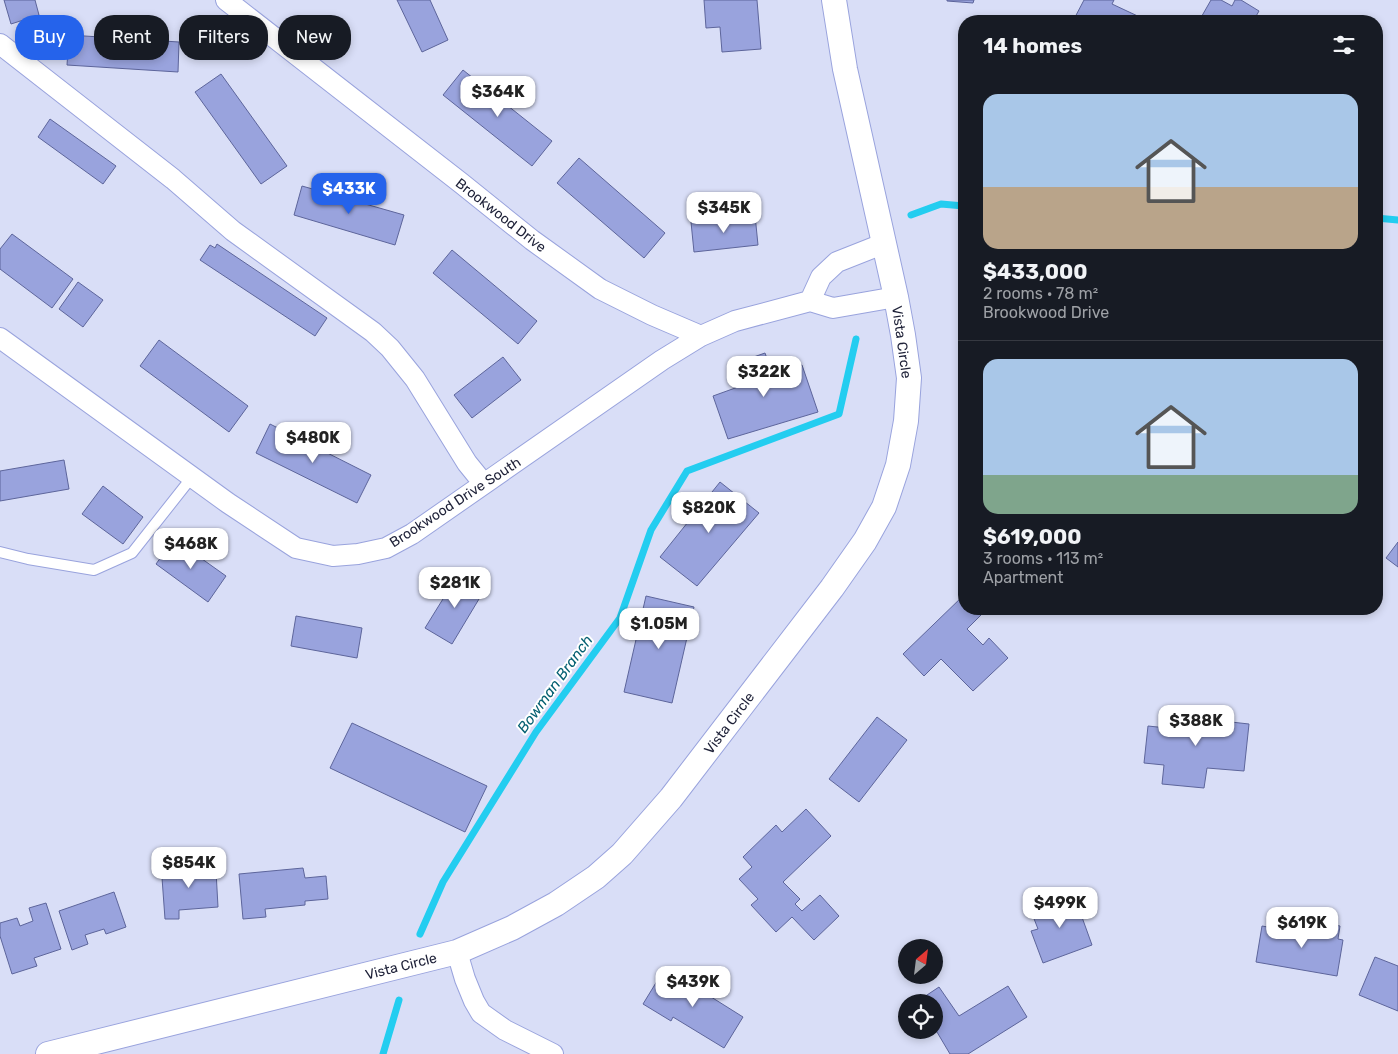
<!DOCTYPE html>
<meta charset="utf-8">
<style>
body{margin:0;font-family:Rubik,sans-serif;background:#20242c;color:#f1f3f6;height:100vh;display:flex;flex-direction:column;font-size:19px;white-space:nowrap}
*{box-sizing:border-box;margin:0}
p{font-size:16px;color:#9ea1a6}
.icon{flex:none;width:28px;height:28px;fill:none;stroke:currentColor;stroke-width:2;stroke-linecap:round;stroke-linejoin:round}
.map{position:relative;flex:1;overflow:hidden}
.panel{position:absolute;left:958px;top:15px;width:425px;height:600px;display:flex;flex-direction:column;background:#171b24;border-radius:20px;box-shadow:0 2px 8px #0003}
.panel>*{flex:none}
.banner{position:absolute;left:15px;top:15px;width:475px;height:45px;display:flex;gap:10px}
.needle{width:32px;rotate:28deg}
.fabs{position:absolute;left:898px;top:939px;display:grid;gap:10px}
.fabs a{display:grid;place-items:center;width:45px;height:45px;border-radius:50%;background:#171b24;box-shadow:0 2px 8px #0003;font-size:25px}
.price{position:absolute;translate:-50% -42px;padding:0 11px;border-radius:10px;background:#fff;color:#222;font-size:16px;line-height:32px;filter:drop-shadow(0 1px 2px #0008)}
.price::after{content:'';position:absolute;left:50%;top:30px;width:15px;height:11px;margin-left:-8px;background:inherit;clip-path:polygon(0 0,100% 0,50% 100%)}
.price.on{background:#2563eb;color:#fff}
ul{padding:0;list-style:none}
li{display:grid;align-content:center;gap:10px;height:265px;padding:0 25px}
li+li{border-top:1px solid #363941}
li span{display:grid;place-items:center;height:155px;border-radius:15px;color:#555}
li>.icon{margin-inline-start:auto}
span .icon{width:90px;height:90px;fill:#fffc;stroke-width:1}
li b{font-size:21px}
h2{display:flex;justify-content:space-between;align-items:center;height:60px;padding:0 25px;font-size:21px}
.pill{padding:0 18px;border-radius:20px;background:#171b24;box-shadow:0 2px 8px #0003;font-size:18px;line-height:45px}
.pill.on{background:#2563eb;color:#fff}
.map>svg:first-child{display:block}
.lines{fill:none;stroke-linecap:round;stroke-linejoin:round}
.stream{stroke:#23cdf0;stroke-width:7}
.building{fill:#99a3dd;stroke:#5d659b}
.service-casing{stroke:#99a3dd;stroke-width:12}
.minor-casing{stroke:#99a3dd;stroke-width:22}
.tertiary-casing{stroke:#99a3dd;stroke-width:26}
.service{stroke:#fff;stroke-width:10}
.minor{stroke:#fff;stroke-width:20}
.tertiary{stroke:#fff;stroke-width:24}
.labels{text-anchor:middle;stroke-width:4;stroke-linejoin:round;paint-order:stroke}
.street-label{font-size:14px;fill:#1d2037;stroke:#fff}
.water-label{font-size:15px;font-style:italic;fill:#076173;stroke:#fff}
</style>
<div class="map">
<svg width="1398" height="1054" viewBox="0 0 1398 1054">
<rect width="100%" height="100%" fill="#d9def7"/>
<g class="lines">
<path class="stream" d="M 911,215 L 941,204 L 964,206
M 1376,218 L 1398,220
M 420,934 L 443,882 L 536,732 L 620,618 L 651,530 L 687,471 L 839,414 L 856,339
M 383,1054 L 399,1000"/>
</g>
<path class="building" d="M 4,0 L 35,0 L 39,15 L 11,24 Z
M 397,0 L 430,0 L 448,40 L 422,52 Z
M 704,0 L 757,0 L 761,49 L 722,52 L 720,27 L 706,28 Z
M 947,0 L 974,0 L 973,3 L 947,1 Z
M 1084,0 L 1114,0 L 1112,4 L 1144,19 L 1143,21 L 1073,21 Z
M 1211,0 L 1221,0 L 1232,6 L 1235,0 L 1241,0 L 1259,11 L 1255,18 L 1260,21 L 1199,21 Z
M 69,35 L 179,42 L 178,72 L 67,65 Z
M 463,70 L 552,141 L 532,166 L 443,95 Z
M 221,74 L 287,166 L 261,184 L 195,92 Z
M 50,119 L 116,166 L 103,184 L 38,137 Z
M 579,158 L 665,233 L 644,258 L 557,183 Z
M 302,186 L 404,215 L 395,245 L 294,215 Z
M 755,215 L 758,245 L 694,252 L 691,222 Z
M 12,234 L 73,279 L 52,308 L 0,269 L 0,249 Z
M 217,244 L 327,318 L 315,336 L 200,260 L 210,245 L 215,248 Z
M 452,250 L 537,321 L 518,344 L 433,273 Z
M 78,282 L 103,300 L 83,327 L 59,309 Z
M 159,340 L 248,406 L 229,432 L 140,366 Z
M 765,353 L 773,375 L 802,365 L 818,412 L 728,439 L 713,396 L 738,387 L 731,365 Z
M 503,357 L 521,380 L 472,418 L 454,395 Z
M 270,424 L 371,475 L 357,503 L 256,453 Z
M 64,460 L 69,489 L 0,501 L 0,471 Z
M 720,482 L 759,513 L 697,586 L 660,557 Z
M 103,486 L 143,517 L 123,544 L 82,514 Z
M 174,539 L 226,576 L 208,602 L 156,564 Z
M 1398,542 L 1398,567 L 1386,558 Z
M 459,573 L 485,589 L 452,644 L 425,628 Z
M 964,595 L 964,609 L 987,609 L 967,629 L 983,645 L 989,638 L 1008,658 L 973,691 L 941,659 L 924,676 L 903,654 Z
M 646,596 L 694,607 L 672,703 L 624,692 Z
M 296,616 L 362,628 L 357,658 L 291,646 Z
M 1169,707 L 1214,712 L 1213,720 L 1249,724 L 1244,771 L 1207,768 L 1204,788 L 1162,784 L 1164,765 L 1144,763 L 1148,726 L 1167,728 Z
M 877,717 L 907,740 L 859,802 L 829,779 Z
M 352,723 L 487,786 L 465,832 L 330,768 Z
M 806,809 L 831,836 L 783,882 L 800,899 L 795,904 L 802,911 L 820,895 L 839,916 L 814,940 L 792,917 L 776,932 L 751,905 L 758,899 L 739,879 L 752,867 L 743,857 L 776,825 L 782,832 Z
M 207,858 L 208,872 L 216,871 L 218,907 L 179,910 L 179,919 L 165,919 L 161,864 L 176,863 L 177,875 L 194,874 L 193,859 Z
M 303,868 L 305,878 L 326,876 L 328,899 L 305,901 L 305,905 L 265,909 L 266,917 L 243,919 L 239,874 Z
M 114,892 L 126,927 L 106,934 L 104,929 L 85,935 L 88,944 L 72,950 L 59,911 Z
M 1074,895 L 1092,945 L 1043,963 L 1031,931 L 1038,929 L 1031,911 Z
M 46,903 L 61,949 L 34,958 L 37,966 L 12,974 L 0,936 L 0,923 L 17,918 L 20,926 L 33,921 L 29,908 Z
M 1320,922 L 1340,926 L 1338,939 L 1343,940 L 1337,976 L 1256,962 L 1262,926 L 1318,936 Z
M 1375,957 L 1398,966 L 1398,1011 L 1359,995 Z
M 665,968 L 743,1017 L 724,1048 L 673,1017 L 671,1021 L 643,1004 Z
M 1008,986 L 1027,1017 L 968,1054 L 950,1054 L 934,1027 L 934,1002 L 919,1002 L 918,1001 L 939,987 L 959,1016 Z"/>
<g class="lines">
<defs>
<path id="service" d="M 0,552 L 28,559 L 94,570 L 132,553 L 192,477"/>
<path id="minor" d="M 226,0 L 461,183 L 532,240 L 600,289 L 652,315 L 701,336 L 735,321 L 810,301 L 833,308 L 896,297
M 0,44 L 173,179 L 233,231 L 373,332 L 390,348 L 415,379 L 467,463 L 484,484
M 810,301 L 821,277 L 837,262 L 885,243
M 0,338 L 228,503 L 296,548 L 333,556 L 358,554 L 386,548 L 412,534 L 662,360 L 701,336
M 457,952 L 465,979 L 474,1001 L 481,1013 L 505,1030 L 553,1054"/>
<path id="tertiary" d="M 48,1054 L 457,952 L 512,928 L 556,904 L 596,877 L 622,854 L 671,798 L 832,588 L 865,541 L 884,507 L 898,465 L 906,421 L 909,378 L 903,335 L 896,297 L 845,69 L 834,0"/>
</defs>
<use href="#service" class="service-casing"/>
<use href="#minor" class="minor-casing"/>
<use href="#tertiary" class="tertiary-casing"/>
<use href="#service" class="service"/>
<use href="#minor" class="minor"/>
<use href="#tertiary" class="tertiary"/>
</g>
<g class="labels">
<g class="street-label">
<text transform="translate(501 215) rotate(38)" y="5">Brookwood Drive</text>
<text transform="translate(902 342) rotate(82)" y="5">Vista Circle</text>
<text transform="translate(455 502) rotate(-33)" y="5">Brookwood Drive South</text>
<text transform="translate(729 723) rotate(-53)" y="5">Vista Circle</text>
<text transform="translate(401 966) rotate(-14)" y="5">Vista Circle</text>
</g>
<g class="water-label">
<text transform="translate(555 684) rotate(-54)" y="5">Bowman Branch</text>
</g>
</g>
</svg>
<div class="fabs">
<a><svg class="needle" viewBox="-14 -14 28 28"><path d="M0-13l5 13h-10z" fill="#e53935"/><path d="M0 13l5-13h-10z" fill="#9ea1a6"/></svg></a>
<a><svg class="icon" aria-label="locate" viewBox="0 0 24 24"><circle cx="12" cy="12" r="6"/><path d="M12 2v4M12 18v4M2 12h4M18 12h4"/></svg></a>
</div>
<b class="price" style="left:498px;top:118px">$364K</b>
<b class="price on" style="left:349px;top:215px">$433K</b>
<b class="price" style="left:724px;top:234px">$345K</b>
<b class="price" style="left:764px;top:398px">$322K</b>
<b class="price" style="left:313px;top:464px">$480K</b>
<b class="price" style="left:709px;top:534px">$820K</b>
<b class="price" style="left:191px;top:570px">$468K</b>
<b class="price" style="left:455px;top:609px">$281K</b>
<b class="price" style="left:659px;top:650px">$1.05M</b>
<b class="price" style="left:1196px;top:747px">$388K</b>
<b class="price" style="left:189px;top:889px">$854K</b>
<b class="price" style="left:1060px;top:929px">$499K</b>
<b class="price" style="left:1302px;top:949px">$619K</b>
<b class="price" style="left:693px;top:1008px">$439K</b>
<div class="banner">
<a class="pill on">Buy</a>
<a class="pill">Rent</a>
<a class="pill">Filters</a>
<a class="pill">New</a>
</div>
<section class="panel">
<h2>14 homes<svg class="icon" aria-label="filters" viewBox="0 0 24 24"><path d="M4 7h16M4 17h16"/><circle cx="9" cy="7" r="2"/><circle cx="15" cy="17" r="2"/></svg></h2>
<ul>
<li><span style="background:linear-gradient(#a9c7e8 60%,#b9a48a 0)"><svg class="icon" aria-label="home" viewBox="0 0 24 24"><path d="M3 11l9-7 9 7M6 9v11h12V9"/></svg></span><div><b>$433,000</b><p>2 rooms · 78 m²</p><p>Brookwood Drive</p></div></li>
<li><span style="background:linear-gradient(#a9c7e8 75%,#7fa58c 0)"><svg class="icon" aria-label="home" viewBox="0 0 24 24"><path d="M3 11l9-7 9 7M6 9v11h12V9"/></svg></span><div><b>$619,000</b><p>3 rooms · 113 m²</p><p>Apartment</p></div></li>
</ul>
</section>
</div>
